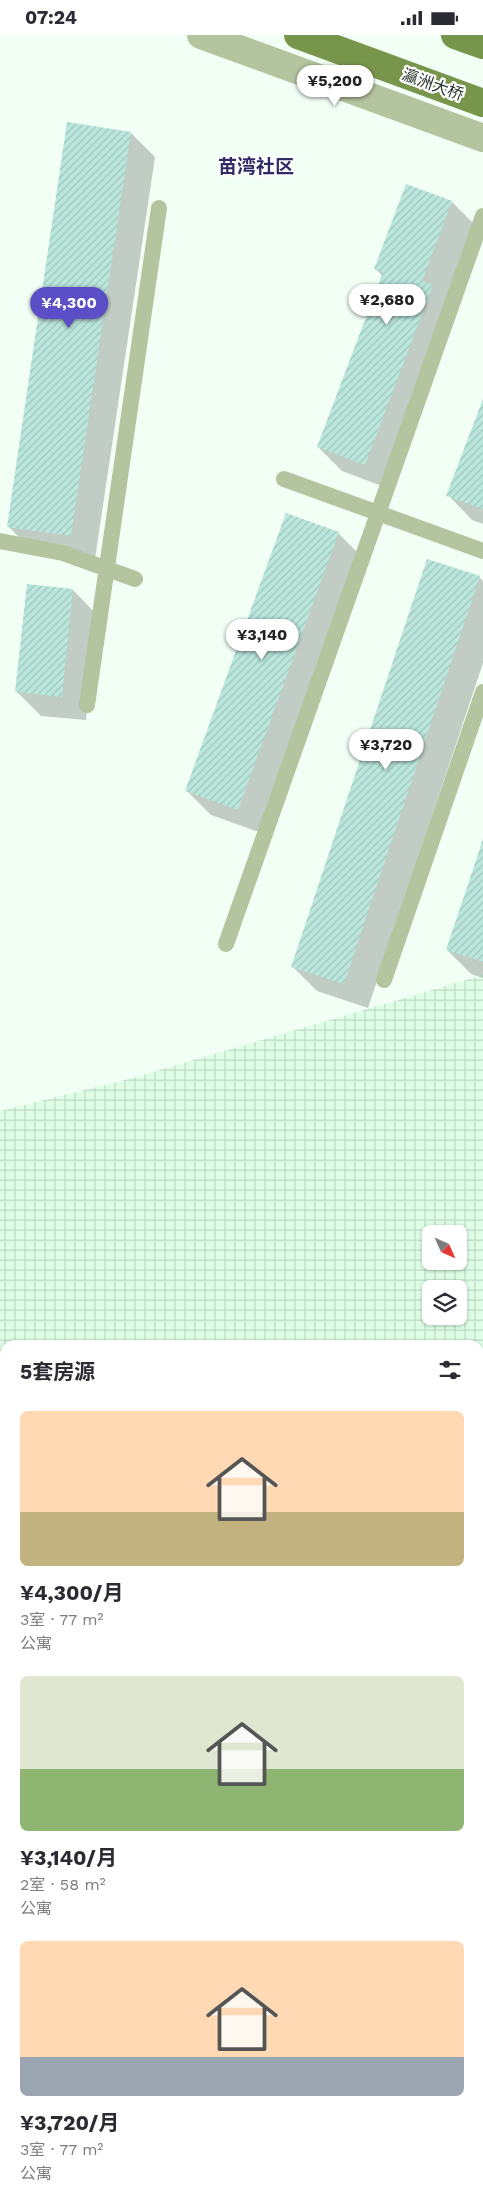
<!DOCTYPE html>
<html lang="zh">
<meta charset="utf-8">
<style>
body{margin:0;font-family:"Work Sans","Noto Sans SC",sans-serif;background:#f7f7f7;color:#2b2b33;height:100vh;display:flex;flex-direction:column;font-size:19px;white-space:nowrap}
*{box-sizing:border-box;margin:0}
p{font-size:16px;color:#7c7c81}
.icon{flex:none;width:28px;height:28px;fill:none;stroke:currentColor;stroke-width:2;stroke-linecap:round;stroke-linejoin:round}
.map{position:relative;flex:1;overflow:hidden}
.details{position:absolute;left:0px;top:1305px;width:484px;height:866px;display:flex;flex-direction:column;background:#fff;border-radius:15px 15px 0 0;box-shadow:0 1px 4px #0004}
.details>*{flex:none}
.needle{width:32px;rotate:135deg}
.controls{position:absolute;left:422px;top:1190px;display:grid;gap:10px}
.controls a{display:grid;place-items:center;width:45px;height:45px;border-radius:8px;background:#fff;box-shadow:0 1px 4px #0004;font-size:25px}
.price{position:absolute;translate:-50% -42px;padding:0 11px;border-radius:18px;background:#fff;color:#222;font-size:16px;line-height:32px;filter:drop-shadow(0 1px 2px #0008)}
.price::after{content:'';position:absolute;left:50%;top:30px;width:15px;height:11px;margin-left:-8px;background:inherit;clip-path:polygon(0 0,100% 0,50% 100%)}
.price.on{background:#5b4ec6;color:#fff}
ul{padding:0;list-style:none}
li{display:grid;align-content:center;gap:10px;height:265px;padding:0 20px}
li span{display:grid;place-items:center;height:155px;border-radius:8px;color:#555}
li>.icon{margin-inline-start:auto}
span .icon{width:90px;height:90px;fill:#fffc;stroke-width:1}
li b{font-size:21px}
h2{display:flex;justify-content:space-between;align-items:center;height:60px;padding:0 20px;font-size:21px}
.status{display:flex;justify-content:space-between;align-items:center;height:35px;padding:0 25px;background:#fff;direction:ltr}
.status svg{height:14px;fill:currentColor}
.map>svg:first-child{display:block}
.industrial{fill:url(#industrial-grid);fill-rule:evenodd}
.shadow{fill:#0003}
.building{fill:url(#building-hatch)}
.lines{fill:none;stroke-linecap:round;stroke-linejoin:round}
.service{stroke:#b3c49e;stroke-width:16}
.tertiary{stroke:#b3c49e;stroke-width:28}
.secondary{stroke:#91a96f;stroke-width:28}
.primary{stroke:#78954c;stroke-width:28}
.labels{text-anchor:middle;stroke-width:4.5;stroke-linejoin:round;paint-order:stroke}
.street-label{font-size:16px;fill:#2a372d;stroke:#fff}
.quarter-label{font-size:19px;font-weight:bold;fill:#2f2b65;stroke:#fff}
</style>
<div class="status"><b>07:24</b><svg viewBox="0 0 49 12"><path d="M0 12V9h3v3zM5 12V6h3v6zM10 12V3h3v9zM15 12V0h3v12zM26 1h20v11H26zM47 4h2v5h-2z"/></svg></div>
<div class="map">
<svg width="483" height="2171" viewBox="0 0 483 2171">
<defs>
<pattern id="industrial-grid" width="8" height="8" patternUnits="userSpaceOnUse" patternTransform="scale(1.25)"><rect width="8" height="8" fill="#defee6"/><path d="M0 4h8M4 0v8" fill="none" stroke="#bfdac6"/></pattern>
<pattern id="building-hatch" width="6" height="6" patternUnits="userSpaceOnUse" patternTransform="scale(1.25)"><rect width="6" height="6" fill="#bae6dc"/><path d="M-1 1l2-2M0 6l6-6M5 7l2-2" fill="none" stroke="#a0c6bd"/></pattern>
</defs>
<rect width="100%" height="100%" fill="#f2fff5"/>
<path class="industrial" d="M 483,940 L 483,1998 L 479,1999 L 479,1310 L 5,1310 L 5,1532 L 0,1505 L 0,1076 L 129,1044 ZM 431,1199 L 459,1199 L 459,1226 L 431,1226 ZM 431,1254 L 459,1254 L 459,1281 L 431,1281 Z"/>
<path class="shadow" d="M 131,98 L 155,122 L 95,524 L 32,516 L 8,491 Z
M 452,167 L 476,191 L 390,454 L 342,436 L 318,412 L 383,241 L 375,234 Z
M 483,367 L 483,489 L 472,485 L 448,460 Z
M 338,498 L 363,523 L 262,798 L 211,780 L 187,756 Z
M 479,542 L 483,546 L 483,628 L 368,973 L 317,956 L 292,931 Z
M 28,551 L 73,555 L 97,580 L 86,685 L 41,681 L 17,657 Z
M 483,807 L 483,943 L 471,939 L 447,915 Z"/>
<path class="building" d="M 67,87 L 131,97 L 71,501 L 7,492 Z
M 406,149 L 452,166 L 422,246 L 433,250 L 365,430 L 317,412 L 383,237 L 374,234 Z
M 483,364 L 483,474 L 446,461 Z
M 286,478 L 339,497 L 238,775 L 185,756 Z
M 427,524 L 480,541 L 344,949 L 291,932 Z
M 27,549 L 73,554 L 62,662 L 15,657 Z
M 483,804 L 483,927 L 446,915 Z"/>
<g class="lines">
<path class="service" d="M 284,444 L 483,516
M 0,506 L 63,518 L 135,544
M 87,670 L 159,173
M 226,909 L 483,181
M 384,945 L 483,657"/>
<path class="tertiary" d="M 201,0 L 483,103
M 479,2129 L 483,2128
M 315,2171 L 333,2166
M 381,2171 L 399,2166"/>
<path class="secondary" d="M 0,1831 L 5,1860
M 0,2036 L 5,2063
M 24,2166 L 25,2171
M 59,2166 L 60,2171"/>
<path class="primary" d="M 298,0 L 483,68
M 455,0 L 483,10"/>
</g>
<g class="labels">
<g class="street-label">
<text transform="translate(433 49) rotate(20)" y="6">瀛洲大桥</text>
</g>
<g class="quarter-label">
<text x="256" y="138">苗湾社区</text>
</g>
</g>
</svg>
<div class="controls">
<a><svg class="needle" viewBox="-14 -14 28 28"><path d="M0-13l5 13h-10z" fill="#e53935"/><path d="M0 13l5-13h-10z" fill="#7c7c81"/></svg></a>
<a><svg class="icon" aria-label="layers" viewBox="0 0 24 24"><path d="M12 4l9 5-9 5-9-5zM3 14l9 5 9-5"/></svg></a>
</div>
<b class="price" style="left:335px;top:72px">¥5,200</b>
<b class="price" style="left:387px;top:291px">¥2,680</b>
<b class="price on" style="left:69px;top:294px">¥4,300</b>
<b class="price" style="left:262px;top:626px">¥3,140</b>
<b class="price" style="left:386px;top:736px">¥3,720</b>
<section class="details">
<h2>5套房源<svg class="icon" aria-label="filters" viewBox="0 0 24 24"><path d="M4 7h16M4 17h16"/><circle cx="9" cy="7" r="2"/><circle cx="15" cy="17" r="2"/></svg></h2>
<ul>
<li><span style="background:linear-gradient(#ffd9b3 65%,#c2b280 0)"><svg class="icon" aria-label="home" viewBox="0 0 24 24"><path d="M3 11l9-7 9 7M6 9v11h12V9"/></svg></span><div><b>¥4,300/月</b><p>3室 · 77 m²</p><p>公寓</p></div></li>
<li><span style="background:linear-gradient(#dfe7d0 60%,#8fb573 0)"><svg class="icon" aria-label="home" viewBox="0 0 24 24"><path d="M3 11l9-7 9 7M6 9v11h12V9"/></svg></span><div><b>¥3,140/月</b><p>2室 · 58 m²</p><p>公寓</p></div></li>
<li><span style="background:linear-gradient(#ffd9b3 75%,#9aa5b1 0)"><svg class="icon" aria-label="home" viewBox="0 0 24 24"><path d="M3 11l9-7 9 7M6 9v11h12V9"/></svg></span><div><b>¥3,720/月</b><p>3室 · 77 m²</p><p>公寓</p></div></li>
</ul>
</section>
</div>
